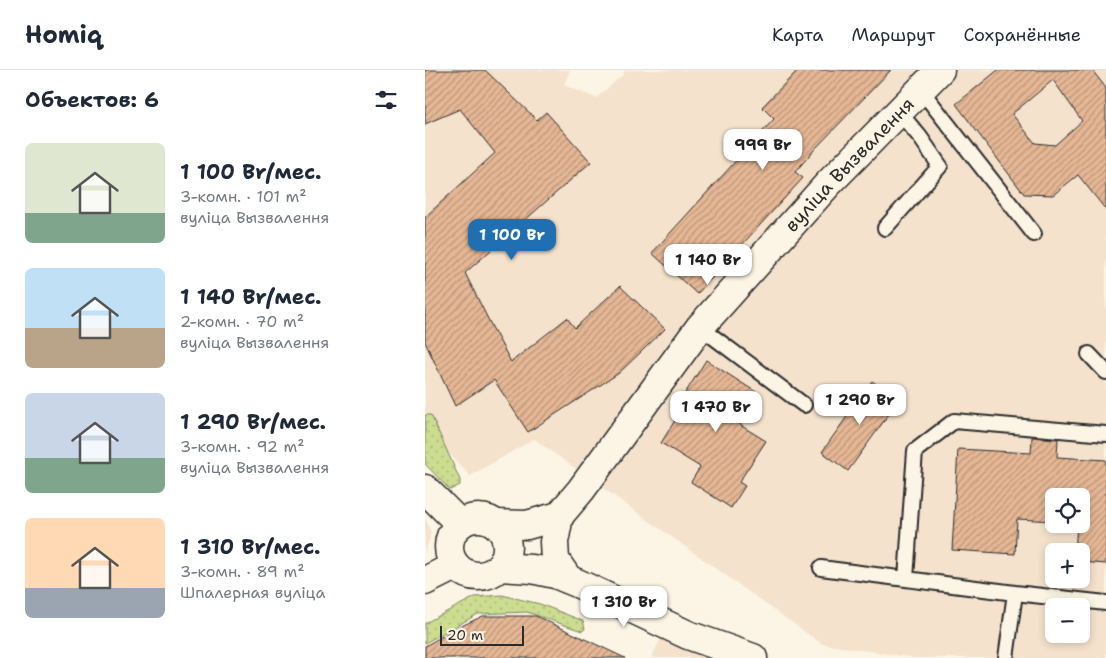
<!DOCTYPE html>
<html lang="ru">
<meta charset="utf-8">
<style>
body{margin:0;font-family:"Shantell Sans",sans-serif;background:#f6f6f7;color:#1f2937;height:100vh;display:flex;flex-direction:column;font-size:19px;white-space:nowrap}
*{box-sizing:border-box;margin:0}
p{font-size:16px;color:#747a83}
.icon{flex:none;width:28px;height:28px;fill:none;stroke:currentColor;stroke-width:2;stroke-linecap:round;stroke-linejoin:round}
.map{position:relative;flex:1;overflow:hidden}
.drawer{display:flex;flex-direction:column;background:#fff;width:425px}
.drawer>*{flex:none}
.buttons{position:absolute;left:620px;top:418px;display:grid;gap:10px}
.buttons a{display:grid;place-items:center;width:45px;height:45px;border-radius:8px;background:#fff;box-shadow:0 2px 8px #0003;font-size:25px}
.scale{position:absolute;left:15px;bottom:12px;width:84px;box-sizing:border-box;padding-left:5px;border:2px solid #2b2b2b;border-top:0;font-size:14px;line-height:18px;white-space:nowrap;color:#2b2b2b;-webkit-text-stroke:4px #fcf5e5;paint-order:stroke}
.price{position:absolute;translate:-50% -42px;padding:0 11px;border-radius:10px;background:#fff;color:#222;font-size:16px;line-height:32px;filter:drop-shadow(0 1px 2px #0008)}
.price::after{content:'';position:absolute;left:50%;top:30px;width:15px;height:11px;margin-left:-8px;background:inherit;clip-path:polygon(0 0,100% 0,50% 100%)}
.price.current{background:#1f6fb2;color:#fff}
ul{padding:0;list-style:none}
li{display:flex;align-items:center;gap:15px;height:125px;padding:0 25px}
li span{display:grid;place-items:center;flex:none;width:140px;height:100px;border-radius:8px;color:#555}
li>.icon{margin-inline-start:auto}
span .icon{width:60px;height:60px;fill:#fffc;stroke-width:1}
li b{font-size:21px}
h2{display:flex;justify-content:space-between;align-items:center;height:60px;padding:0 25px;font-size:21px}
header{display:flex;align-items:center;gap:30px;box-sizing:border-box;height:70px;padding:0 25px;background:#fff;border-bottom:1px solid #e0e1e3}
header strong{font-size:24px}
nav{display:flex;gap:28px;margin-inline-start:auto;font-size:18px}
main{display:flex;flex:1;min-height:0}
.map>svg:first-child{display:block}
.built{fill:#f5e2cd;fill-rule:evenodd}
.green{fill:url(#green-dots);stroke:#7c845e}
.building{fill:url(#building-hatch);stroke:#2b2b2b;fill-rule:evenodd}
.lines{fill:none;stroke-linecap:round;stroke-linejoin:round}
.service-casing{stroke:#2b2b2b;stroke-width:18}
.minor-casing{stroke:#2b2b2b;stroke-width:31}
.service{stroke:#fcf5e5;stroke-width:14}
.minor{stroke:#fcf5e5;stroke-width:28}
.labels{text-anchor:middle;stroke-width:4;stroke-linejoin:round;paint-order:stroke}
.street-label{font-size:19px;fill:#2b2b2b;stroke:#fcf5e5}
</style>
<header>
<strong>Homiq</strong>
<nav><a>Карта</a><a>Маршрут</a><a>Сохранённые</a></nav>
</header>
<main>
<section class="drawer">
<h2>Объектов: 6<svg class="icon" aria-label="filters" viewBox="0 0 24 24"><path d="M4 7h16M4 17h16"/><circle cx="9" cy="7" r="2"/><circle cx="15" cy="17" r="2"/></svg></h2>
<ul>
<li><span style="background:linear-gradient(#dfe7d0 70%,#7fa58c 0)"><svg class="icon" aria-label="home" viewBox="0 0 24 24"><path d="M3 11l9-7 9 7M6 9v11h12V9"/></svg></span><div><b>1 100 Br/мес.</b><p>3-комн. · 101 m²</p><p>вуліца Вызвалення</p></div></li>
<li><span style="background:linear-gradient(#bfe0f5 60%,#b9a48a 0)"><svg class="icon" aria-label="home" viewBox="0 0 24 24"><path d="M3 11l9-7 9 7M6 9v11h12V9"/></svg></span><div><b>1 140 Br/мес.</b><p>2-комн. · 70 m²</p><p>вуліца Вызвалення</p></div></li>
<li><span style="background:linear-gradient(#c9d6e8 65%,#7fa58c 0)"><svg class="icon" aria-label="home" viewBox="0 0 24 24"><path d="M3 11l9-7 9 7M6 9v11h12V9"/></svg></span><div><b>1 290 Br/мес.</b><p>3-комн. · 92 m²</p><p>вуліца Вызвалення</p></div></li>
<li><span style="background:linear-gradient(#ffd9b3 70%,#9aa5b1 0)"><svg class="icon" aria-label="home" viewBox="0 0 24 24"><path d="M3 11l9-7 9 7M6 9v11h12V9"/></svg></span><div><b>1 310 Br/мес.</b><p>3-комн. · 89 m²</p><p>Шпалерная вуліца</p></div></li>
</ul>
</section>
<div class="map">
<svg width="681" height="588" viewBox="0 0 681 588">
<defs>
<pattern id="green-dots" width="8" height="8" patternUnits="userSpaceOnUse" patternTransform="scale(1.25)"><rect width="8" height="8" fill="#ccdc90"/><path d="M2 2h.1M6 6h.1" fill="none" stroke="#afbd7c" stroke-width="1.8" stroke-linecap="round"/></pattern>
<pattern id="building-hatch" width="6" height="6" patternUnits="userSpaceOnUse" patternTransform="scale(1.25)"><rect width="6" height="6" fill="#e5b795"/><path d="M-1 1l2-2M0 6l6-6M5 7l2-2" fill="none" stroke="#ba957a"/></pattern>
</defs>
<rect width="100%" height="100%" fill="#fcf5e5"/>
<filter id="ink" filterUnits="userSpaceOnUse"><feTurbulence type="fractalNoise" baseFrequency=".02" numOctaves="2"/><feDisplacementMap in="SourceGraphic" scale="10" xChannelSelector="R" yChannelSelector="G"/><feConvolveMatrix kernelMatrix="1 2 1 2 8 2 1 2 1" color-interpolation-filters="sRGB"/></filter>
<g filter="url(#ink)">
<path class="built" d="M 0,0 L 145,0 L 139,15 L 171,28 L 198,5 L 200,0 L 681,0 L 681,588 L 490,588 L 397,574 L 109,369 L 45,406 L 0,358 ZM 629,426 L 656,426 L 656,454 L 629,454 ZM 629,481 L 656,481 L 656,509 L 629,509 ZM 629,536 L 656,536 L 656,564 L 629,564 Z
M 0,447 L 6,463 L 0,484 Z
M 236,568 L 285,588 L 226,588 Z"/>
<path class="green" d="M 0,345 L 6,345 L 35,410 L 35,415 L 25,420 L 0,394 Z
M 77,525 L 115,534 L 158,551 L 160,559 L 157,561 L 102,542 L 53,544 L 0,573 L 0,553 L 50,527 Z"/>
<path class="building" d="M 0,0 L 60,0 L 112,50 L 121,42 L 166,92 L 40,203 L 67,257 L 86,292 L 142,248 L 150,258 L 195,216 L 240,259 L 194,303 L 103,362 L 69,310 L 30,336 L 0,272 L 0,147 L 70,83 L 35,39 L 0,54 Z
M 373,0 L 466,0 L 389,80 L 370,102 L 378,108 L 272,224 L 227,183 L 349,49 L 337,37 Z
M 573,0 L 667,0 L 681,18 L 681,140 L 653,105 L 628,125 L 599,124 L 531,34 ZM 628,10 L 657,51 L 630,75 L 610,73 L 587,44 Z
M 281,290 L 334,324 L 315,355 L 341,371 L 314,412 L 320,416 L 306,438 L 266,412 L 275,397 L 236,373 L 262,331 L 259,325 Z
M 447,311 L 474,330 L 423,401 L 397,382 Z
M 607,367 L 633,369 L 632,387 L 681,390 L 681,494 L 656,492 L 656,481 L 650,481 L 652,454 L 656,454 L 656,426 L 629,426 L 629,451 L 592,449 L 590,484 L 527,480 L 533,379 L 606,383 Z
M 58,546 L 111,546 L 200,588 L 0,588 L 0,576 L 30,559 Z"/>
<g class="lines">
<defs>
<path id="service" d="M 496,20 L 609,164
M 460,158 L 515,96 L 495,67 L 474,42
M 275,257 L 379,335
M 664,284 L 681,302
M 396,498 L 481,509
M 590,523 L 681,533
M 581,588 L 590,523 L 481,509 L 490,381 L 529,351 L 681,364"/>
<g id="minor">
<path d="M 0,419 L 35,454"/>
<path d="M 134,446 L 129,472 L 130,490 L 143,509"/>
<circle cx="53" cy="477" r="29"/>
<path id="s1" d="M 71,454 L 102,455 L 134,446 L 156,420 L 275,257 L 403,114 L 515,0"/>
<path d="M 74,497 L 107,499 L 130,504 L 152,513 L 263,565 L 328,588"/>
<path d="M 0,511 L 30,496"/>
</g>
</defs>
<use href="#service" class="service-casing"/>
<use href="#minor" class="minor-casing"/>
<use href="#service" class="service"/>
<use href="#minor" class="minor"/>
</g>
</g>
<g class="labels">
<g class="street-label">
<text dy="7" stroke="none"><textPath href="#s1" startOffset="521">вуліца Вызвалення</textPath></text>
</g>
</g>
</svg>
<div class="buttons">
<a><svg class="icon" aria-label="locate" viewBox="0 0 24 24"><circle cx="12" cy="12" r="6"/><path d="M12 2v4M12 18v4M2 12h4M18 12h4"/></svg></a>
<a>+</a>
<a>−</a>
</div>
<div class="scale">20 m</div>
<b class="price" style="left:338px;top:101px">999 Br</b>
<b class="price current" style="left:87px;top:191px">1 100 Br</b>
<b class="price" style="left:283px;top:216px">1 140 Br</b>
<b class="price" style="left:435px;top:356px">1 290 Br</b>
<b class="price" style="left:291px;top:363px">1 470 Br</b>
<b class="price" style="left:199px;top:558px">1 310 Br</b>
</div>
</main>
